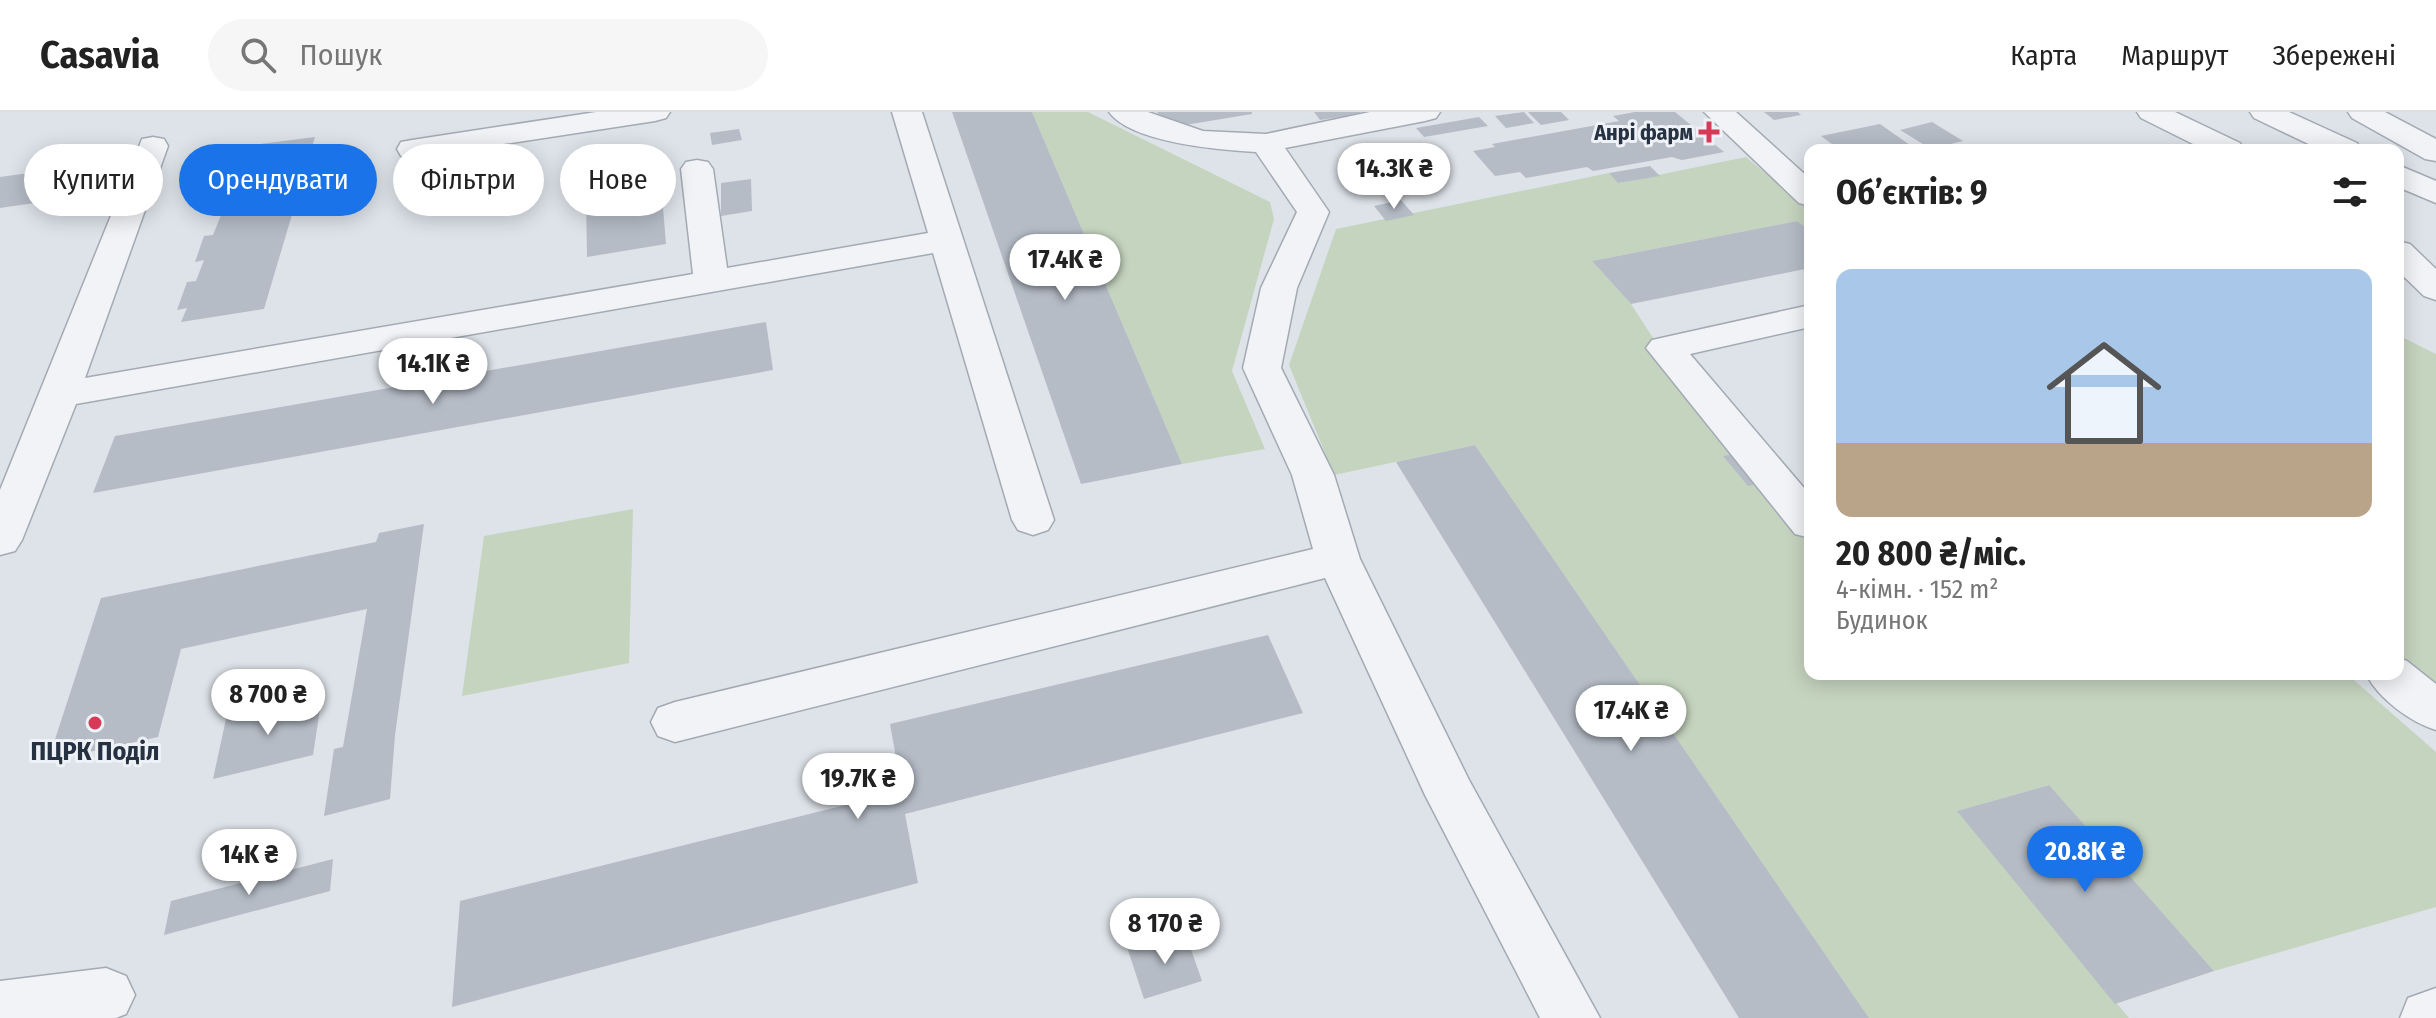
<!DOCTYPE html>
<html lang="uk">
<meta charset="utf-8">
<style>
body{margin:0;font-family:"Fira Sans Condensed",sans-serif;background:#f6f6f6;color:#222;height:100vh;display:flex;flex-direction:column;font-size:30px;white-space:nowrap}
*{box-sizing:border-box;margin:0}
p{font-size:26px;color:#767676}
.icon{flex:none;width:44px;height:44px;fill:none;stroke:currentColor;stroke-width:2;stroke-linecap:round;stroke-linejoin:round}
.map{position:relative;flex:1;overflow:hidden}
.sheet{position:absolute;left:1804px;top:32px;width:600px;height:536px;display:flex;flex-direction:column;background:#fff;border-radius:16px;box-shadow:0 4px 20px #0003}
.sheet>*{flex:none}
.banner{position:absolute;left:24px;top:32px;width:760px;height:72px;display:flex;gap:16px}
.price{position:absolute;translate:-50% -68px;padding:0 18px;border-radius:28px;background:#fff;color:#222;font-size:26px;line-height:52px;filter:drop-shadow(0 2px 4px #0008)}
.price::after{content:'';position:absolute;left:50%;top:48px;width:24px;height:18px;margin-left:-12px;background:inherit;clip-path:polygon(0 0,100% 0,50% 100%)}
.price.active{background:#1a73e8;color:#fff}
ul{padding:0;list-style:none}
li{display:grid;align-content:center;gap:16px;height:424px;padding:0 32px}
li span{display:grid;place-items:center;height:248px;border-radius:16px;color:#555}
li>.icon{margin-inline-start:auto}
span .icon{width:144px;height:144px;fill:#fffc;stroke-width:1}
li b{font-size:34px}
h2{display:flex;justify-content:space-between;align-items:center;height:96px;padding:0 32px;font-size:34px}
.chip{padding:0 28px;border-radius:36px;background:#fff;box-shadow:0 4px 20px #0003;font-size:28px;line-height:72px}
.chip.active{background:#1a73e8;color:#fff}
header{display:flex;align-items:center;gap:48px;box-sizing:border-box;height:112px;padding:0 40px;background:#fff;border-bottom:2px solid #e0e0e0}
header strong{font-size:38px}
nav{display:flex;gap:44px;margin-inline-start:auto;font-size:28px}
.search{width:560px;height:72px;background:#f6f6f6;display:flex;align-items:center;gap:20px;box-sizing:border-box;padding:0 28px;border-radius:44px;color:#767676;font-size:30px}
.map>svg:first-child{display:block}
.green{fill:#c5d4bf}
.building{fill:#b5bcc6}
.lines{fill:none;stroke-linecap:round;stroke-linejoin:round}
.minor-casing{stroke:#a3aab3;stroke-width:3}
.minor{fill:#f1f3f7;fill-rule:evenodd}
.poi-dot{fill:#d83957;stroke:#eef2f6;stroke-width:3}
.labels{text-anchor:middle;stroke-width:6;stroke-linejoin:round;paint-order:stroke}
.far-poi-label{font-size:22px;font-weight:bold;fill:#263141;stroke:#eef2f6;text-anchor:end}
.poi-label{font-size:26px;font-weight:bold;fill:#263141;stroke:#eef2f6}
</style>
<header>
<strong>Casavia</strong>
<div class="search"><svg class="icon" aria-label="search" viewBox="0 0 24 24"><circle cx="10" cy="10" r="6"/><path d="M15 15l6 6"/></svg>Пошук</div>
<nav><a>Карта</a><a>Маршрут</a><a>Збережені</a></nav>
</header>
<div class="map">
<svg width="2436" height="906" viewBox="0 0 2436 906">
<rect width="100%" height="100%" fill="#dee3e9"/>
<path class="green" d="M 1032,0 L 1088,0 L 1270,90 L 1274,107 L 1232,259 L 1265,337 L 1182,352 Z
M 1746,45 L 1810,98 L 1810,119 L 1797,109 L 1592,149 L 1631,192 L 1653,226 L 1810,400 L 1810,562 L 2347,562 L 2436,640 L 2436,795 L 2214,859 L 2048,673 L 1958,699 L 2129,906 L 1869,906 L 1475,333 L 1334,363 L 1289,253 L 1336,117 L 1609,61 L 1619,71 Z
M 2398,223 L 2436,242 L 2436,594 L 2398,562 Z
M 633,397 L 629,551 L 462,584 L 484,424 Z"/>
<path class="building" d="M 952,0 L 1032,0 L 1182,352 L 1081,372 Z
M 1157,0 L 1252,0 L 1252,2 L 1167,16 Z
M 1314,0 L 1360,0 L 1360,2 L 1320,8 Z
M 1524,0 L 1534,11 L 1506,16 L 1495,4 Z
M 1528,0 L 1561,0 L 1569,8 L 1541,13 Z
M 1635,0 L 1675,0 L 1724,40 L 1682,48 L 1672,45 L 1593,59 L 1587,55 L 1526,66 L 1520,60 L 1495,64 L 1473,39 L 1495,35 L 1492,32 L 1619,9 L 1613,4 Z
M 1764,0 L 1798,0 L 1801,3 L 1774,8 Z
M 1479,5 L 1488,14 L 1424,25 L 1416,16 Z
M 1932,10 L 1963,29 L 1931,37 L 1900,18 Z
M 1880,12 L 1917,38 L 1840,38 L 1821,24 Z
M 739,17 L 742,28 L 712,33 L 710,21 Z
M 315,25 L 264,197 L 181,210 L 187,196 L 177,198 L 187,170 L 196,169 L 204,148 L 195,150 L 204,124 L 213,123 L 221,103 L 211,104 L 220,81 L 229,80 L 235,62 L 226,63 L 235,42 L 243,41 L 245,34 Z
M 1409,45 L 1430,73 L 1394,79 L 1373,51 Z
M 1650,54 L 1660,64 L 1618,71 L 1609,61 Z
M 73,55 L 55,88 L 0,96 L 0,65 Z
M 751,67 L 752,99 L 721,104 L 721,71 Z
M 661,71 L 666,132 L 587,145 L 586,82 Z
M 1401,88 L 1414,103 L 1386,109 L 1374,94 Z
M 1797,109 L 1810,119 L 1810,156 L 1631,192 L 1592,149 Z
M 766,210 L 773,258 L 93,381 L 115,324 Z
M 1475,333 L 1869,906 L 1739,906 L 1396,350 Z
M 1745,340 L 1769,370 L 1748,374 L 1723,344 Z
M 424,412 L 395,623 L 390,687 L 324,704 L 334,637 L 343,635 L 367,497 L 181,537 L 158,625 L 48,649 L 101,486 L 376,430 L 379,421 Z
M 1268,523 L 1303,601 L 905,702 L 918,771 L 452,895 L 460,789 L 902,679 L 890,612 Z
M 322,584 L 313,643 L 213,667 L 226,607 Z
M 2049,673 L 2214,859 L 2115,892 L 1957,699 Z
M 333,747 L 330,779 L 164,823 L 171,789 Z
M 1185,820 L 1202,869 L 1144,887 L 1128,838 Z"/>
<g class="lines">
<defs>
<path id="minor" d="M 596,0 L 670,0 L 666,6 L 655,9 L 412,46 L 401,44 L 397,37 L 401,30 L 412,28 Z
M 892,0 L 922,0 L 1054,408 L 1048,418 L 1033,423 L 1018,418 L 1012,408 L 933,141 L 76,292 L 22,428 L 15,439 L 0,443 L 0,378 L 142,27 L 153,25 L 164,27 L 168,34 L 85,266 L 693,162 L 681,57 L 686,50 L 697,48 L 708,50 L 713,57 L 727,156 L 928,121 Z
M 1109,0 L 1148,0 L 1203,19 L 1266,22 L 1370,0 L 1440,0 L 1436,6 L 1425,9 L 1285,36 L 1329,100 L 1297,176 L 1281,256 L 1334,363 L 1360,447 L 1469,668 L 1600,906 L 1540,906 L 1425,683 L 1325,466 L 675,630 L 658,624 L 651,610 L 658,596 L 675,590 L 1313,437 L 1292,363 L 1243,256 L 1261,176 L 1297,100 L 1256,40 C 1221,38 1131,31 1109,0 Z
M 1704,0 L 1736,0 L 1810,67 L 1810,94 L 1799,91 Z
M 2137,0 L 2175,0 L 2240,31 L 2244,38 L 2205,38 L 2141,6 Z
M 2250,0 L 2289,0 L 2357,31 L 2361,38 L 2321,38 L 2254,6 Z
M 2348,0 L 2385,0 L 2436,27 L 2436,49 L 2425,47 L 2352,6 Z
M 2398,53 L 2436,69 L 2436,91 L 2398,75 Z
M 2398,129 L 2410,132 L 2436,157 L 2436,188 L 2424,184 L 2398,159 Z
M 1810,193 L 1810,215 L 1690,242 L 1810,383 L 1810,426 L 1795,422 L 1646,236 L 1652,228 Z
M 2398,546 L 2407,549 L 2436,572 L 2436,618 C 2410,610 2379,587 2366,562 L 2398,562 Z
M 106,856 L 126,864 L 135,883 L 126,902 L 116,906 L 0,906 L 0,869 Z
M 2436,876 L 2436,906 L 2400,906 L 2408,886 Z"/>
</defs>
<use href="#minor" class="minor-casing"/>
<use href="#minor" class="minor"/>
</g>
<g class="poi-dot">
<path d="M1705 8h8v8h8v8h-8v8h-8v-8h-8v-8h8z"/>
<circle cx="95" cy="611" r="8"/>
</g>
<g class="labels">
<g class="far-poi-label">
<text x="1693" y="28">Анрі фарм</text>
</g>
<g class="poi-label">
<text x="95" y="648">ПЦРК Поділ</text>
</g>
</g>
</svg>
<b class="price" style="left:1394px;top:99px">14.3K ₴</b>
<b class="price" style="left:1065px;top:190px">17.4K ₴</b>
<b class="price" style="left:433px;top:294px">14.1K ₴</b>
<b class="price" style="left:268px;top:625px">8 700 ₴</b>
<b class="price" style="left:1631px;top:641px">17.4K ₴</b>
<b class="price" style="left:858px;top:709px">19.7K ₴</b>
<b class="price active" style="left:2085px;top:782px">20.8K ₴</b>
<b class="price" style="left:249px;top:785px">14K ₴</b>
<b class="price" style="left:1165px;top:854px">8 170 ₴</b>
<div class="banner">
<a class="chip">Купити</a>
<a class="chip active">Орендувати</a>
<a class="chip">Фільтри</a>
<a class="chip">Нове</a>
</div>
<section class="sheet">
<h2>Об’єктів: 9<svg class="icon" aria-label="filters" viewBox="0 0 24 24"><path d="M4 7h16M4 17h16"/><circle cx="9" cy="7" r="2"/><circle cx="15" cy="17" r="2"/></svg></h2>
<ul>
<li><span style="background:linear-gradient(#a9c7e8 70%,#b9a48a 0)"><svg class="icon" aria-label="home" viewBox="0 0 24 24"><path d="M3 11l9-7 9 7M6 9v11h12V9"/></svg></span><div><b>20 800 ₴/міс.</b><p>4-кімн. · 152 m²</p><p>Будинок</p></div></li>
</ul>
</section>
</div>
